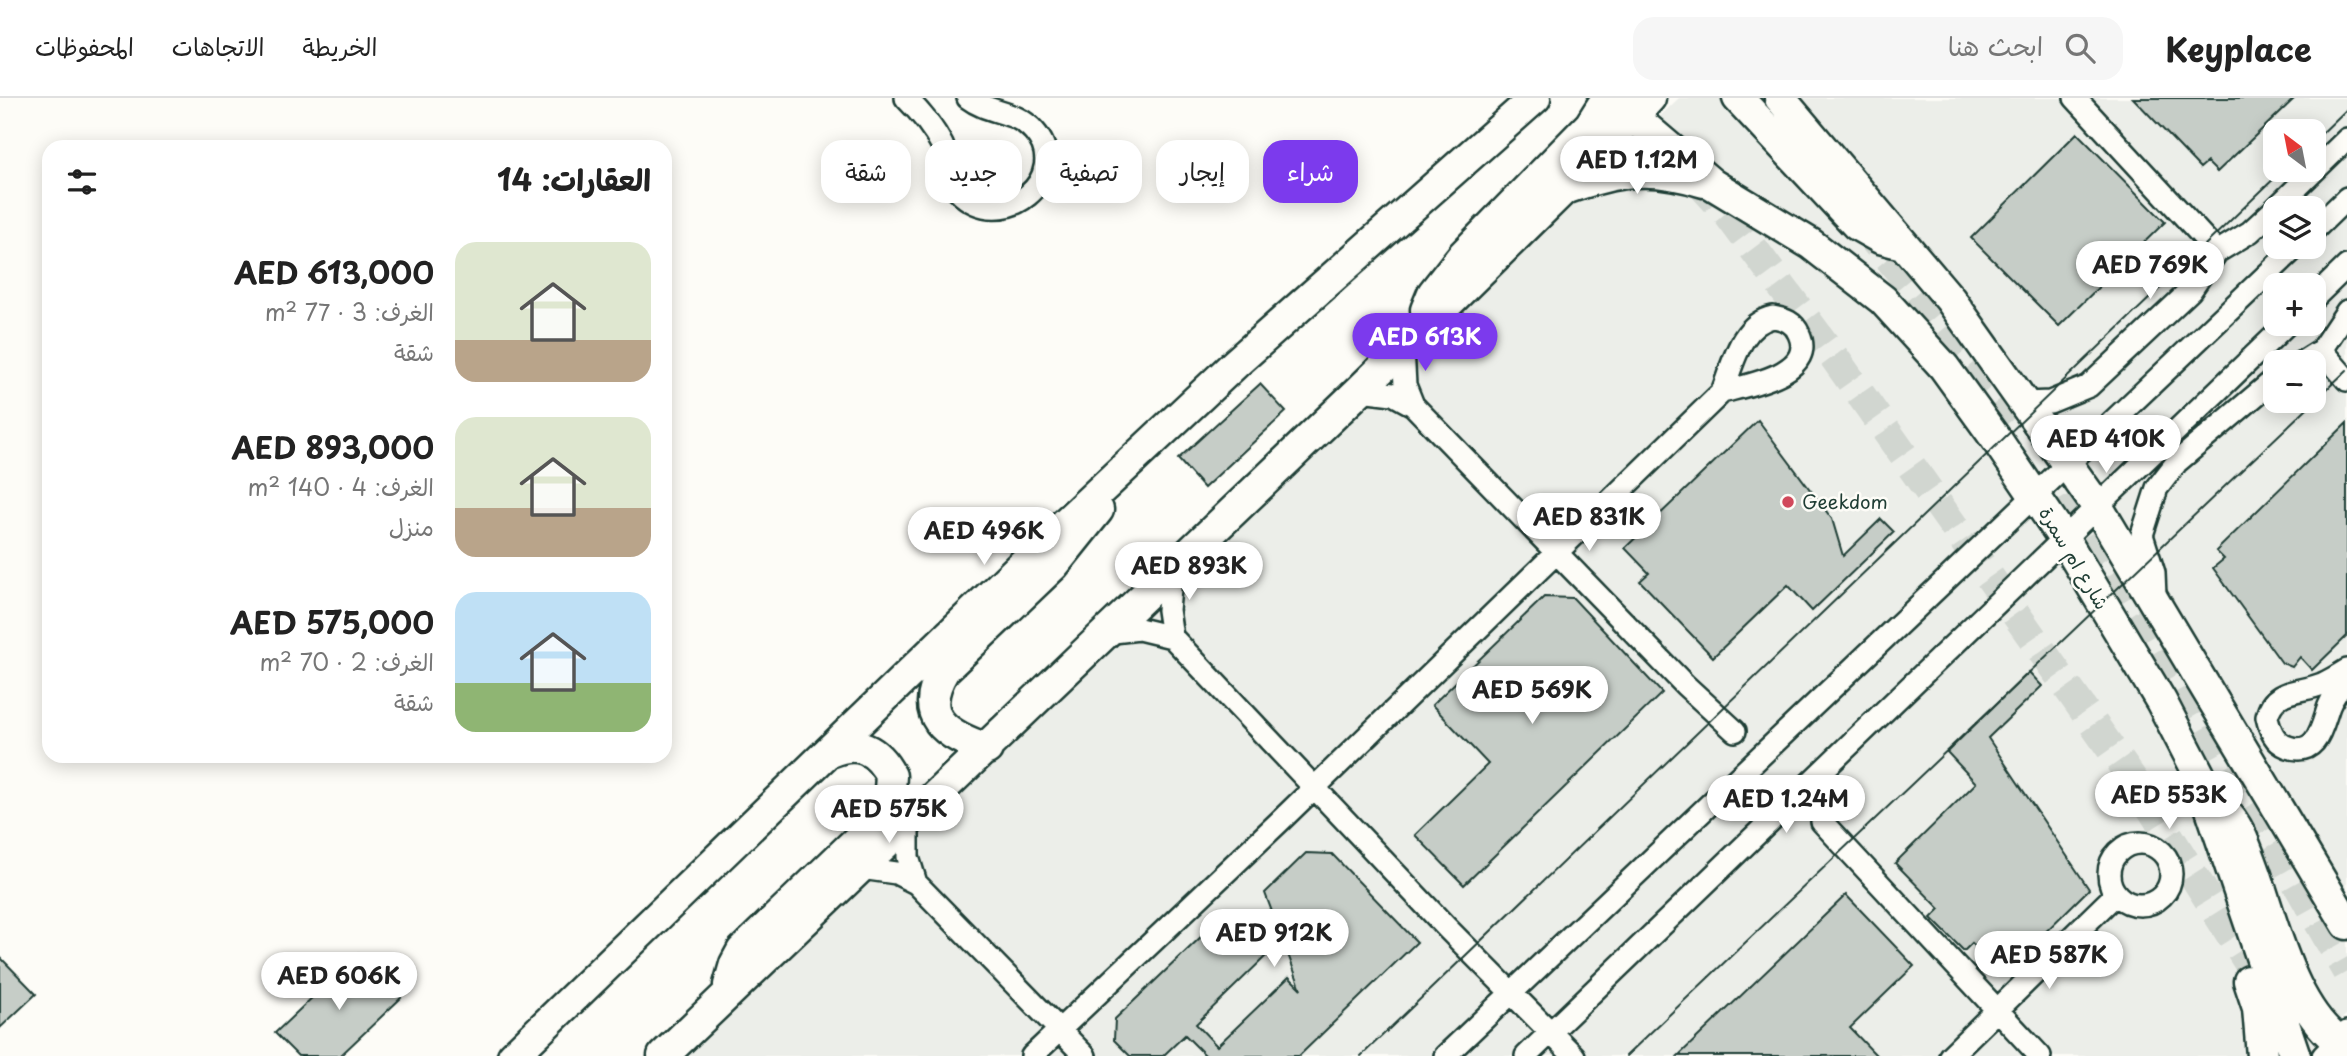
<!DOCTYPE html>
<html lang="ar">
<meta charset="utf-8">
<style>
body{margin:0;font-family:"Playpen Sans","Playpen Sans Arabic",sans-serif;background:#f6f6f6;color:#222;direction:rtl;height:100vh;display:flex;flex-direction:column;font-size:26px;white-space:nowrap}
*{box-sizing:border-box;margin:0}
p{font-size:23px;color:#767676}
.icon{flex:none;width:38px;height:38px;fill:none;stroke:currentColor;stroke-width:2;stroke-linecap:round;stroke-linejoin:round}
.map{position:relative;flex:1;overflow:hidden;direction:ltr}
.drawer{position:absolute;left:42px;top:42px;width:630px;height:623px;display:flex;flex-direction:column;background:#fff;border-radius:21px;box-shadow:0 4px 18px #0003;direction:rtl}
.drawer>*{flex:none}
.top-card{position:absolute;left:693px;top:42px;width:665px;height:63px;direction:rtl;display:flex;gap:14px}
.needle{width:46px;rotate:328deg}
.controls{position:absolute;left:2263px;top:21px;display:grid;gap:14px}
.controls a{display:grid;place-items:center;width:63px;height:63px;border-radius:14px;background:#fff;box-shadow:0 4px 18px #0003;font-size:35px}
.price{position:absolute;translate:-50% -60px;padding:0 16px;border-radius:24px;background:#fff;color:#222;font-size:23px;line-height:46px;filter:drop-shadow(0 2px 4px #0008)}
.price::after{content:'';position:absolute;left:50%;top:42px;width:21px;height:16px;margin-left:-10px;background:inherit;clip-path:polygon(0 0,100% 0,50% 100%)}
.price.on{background:#7c3aed;color:#fff}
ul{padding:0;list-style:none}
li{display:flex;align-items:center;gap:21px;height:175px;padding:0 21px}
li span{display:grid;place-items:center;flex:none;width:196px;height:140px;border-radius:21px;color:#555}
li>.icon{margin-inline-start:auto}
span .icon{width:84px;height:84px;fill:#fffc;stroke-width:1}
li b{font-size:30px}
h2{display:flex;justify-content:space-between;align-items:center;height:84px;padding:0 21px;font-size:30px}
.tag{padding:0 24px;border-radius:21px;background:#fff;box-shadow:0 4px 18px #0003;font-size:24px;line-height:63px}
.tag.on{background:#7c3aed;color:#fff}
header{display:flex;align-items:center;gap:42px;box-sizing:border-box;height:98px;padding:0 35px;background:#fff;border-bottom:2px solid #e0e0e0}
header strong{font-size:33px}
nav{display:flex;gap:38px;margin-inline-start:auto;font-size:24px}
.search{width:490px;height:63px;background:#f6f6f6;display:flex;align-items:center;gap:18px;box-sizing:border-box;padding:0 24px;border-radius:21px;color:#767676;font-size:26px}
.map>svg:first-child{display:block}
.built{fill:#eceee9;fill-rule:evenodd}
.building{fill:#c6cdc7;stroke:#1f3d34;stroke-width:2}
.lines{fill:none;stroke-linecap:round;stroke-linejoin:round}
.secondary-tunnel{stroke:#d1d6d0;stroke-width:30;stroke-dasharray:30 15;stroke-linecap:butt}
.street-casing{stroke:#1f3d34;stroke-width:26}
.secondary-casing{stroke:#1f3d34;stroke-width:35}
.street{stroke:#fdfcf7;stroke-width:21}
.secondary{stroke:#fdfcf7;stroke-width:30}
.tram{stroke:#1f3d34;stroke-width:2}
.poi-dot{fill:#d1495b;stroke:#fdfcf7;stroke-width:2.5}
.labels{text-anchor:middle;stroke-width:5;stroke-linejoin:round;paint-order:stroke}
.poi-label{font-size:19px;fill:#1f3d34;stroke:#fdfcf7;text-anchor:start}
.street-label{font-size:19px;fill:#1f3d34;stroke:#fdfcf7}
</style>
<header>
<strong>Keyplace</strong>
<div class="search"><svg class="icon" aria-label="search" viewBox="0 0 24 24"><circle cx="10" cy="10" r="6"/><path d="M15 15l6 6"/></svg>ابحث هنا</div>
<nav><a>الخريطة</a><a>الاتجاهات</a><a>المحفوظات</a></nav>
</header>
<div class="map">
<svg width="2347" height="958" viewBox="0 0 2347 958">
<rect width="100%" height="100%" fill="#fdfcf7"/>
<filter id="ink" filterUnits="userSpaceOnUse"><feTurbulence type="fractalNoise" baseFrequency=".0143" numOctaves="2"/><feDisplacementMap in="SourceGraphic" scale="14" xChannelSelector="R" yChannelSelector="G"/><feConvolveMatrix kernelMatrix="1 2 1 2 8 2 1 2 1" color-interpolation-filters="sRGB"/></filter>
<g filter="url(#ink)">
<path class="built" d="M 1679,0 L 2347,0 L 2347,916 L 2303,958 L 677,958 ZM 2275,33 L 2314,33 L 2314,72 L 2275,72 ZM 2275,110 L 2314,110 L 2314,149 L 2275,149 ZM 2275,187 L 2314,187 L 2314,226 L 2275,226 ZM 2275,264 L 2314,264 L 2314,303 L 2275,303 Z"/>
<path class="building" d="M 2133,0 L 2295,0 L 2217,74 L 2207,64 L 2200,70 Z
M 2077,35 L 2165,124 L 2059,228 L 1971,140 Z
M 1260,286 L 1286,314 L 1204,390 L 1178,361 Z
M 1758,322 L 1832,421 L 1843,458 L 1881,421 L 1894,434 L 1812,513 L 1788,487 L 1713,559 L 1640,483 L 1649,475 L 1625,450 Z
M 2347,325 L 2347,538 L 2312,572 L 2300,559 L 2292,569 L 2282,565 L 2213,470 L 2224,461 L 2216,453 Z
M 1544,499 L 1573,500 L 1662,595 L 1464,787 L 1415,737 L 1488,666 L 1432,607 Z
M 2029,574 L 2042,588 L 1988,640 L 2089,791 L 2012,867 L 1999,856 L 1991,864 L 1972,845 L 1964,853 L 1931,820 L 1940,811 L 1895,765 L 1976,685 L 1947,654 Z
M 1306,755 L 1332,756 L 1417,844 L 1299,958 L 1206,958 L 1185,937 L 1163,958 L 1130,958 L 1114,942 L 1115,921 L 1226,815 L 1267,857 L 1196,926 L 1217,948 L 1289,879 L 1301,891 L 1265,795 Z
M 1846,797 L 1914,868 L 1850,930 L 1877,958 L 1678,958 Z
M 358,856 L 401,900 L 340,958 L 298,958 L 275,935 Z
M 0,859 L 36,896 L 0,930 Z"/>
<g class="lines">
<path class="secondary-tunnel" d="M 1696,81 L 1727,115 L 1834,259 L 2138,689 L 2268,896
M 1860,125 L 2018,317
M 2071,395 L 2173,565 L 2347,874"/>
<defs>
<path id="street" d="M 906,0 C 920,14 933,29 942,47 C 948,60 948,82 958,93 C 1003,139 1074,78 1034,33 C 1016,12 989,16 968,0
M 2075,0 L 2217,154
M 2276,110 L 2347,41
M 2314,132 L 2347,100
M 2314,200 L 2347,168
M 1773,219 C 1785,221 1794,224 1799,236 C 1817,276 1747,287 1722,294 C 1733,267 1740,226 1773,219 Z
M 1403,250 L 1405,287 L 1413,307
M 2321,252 L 2347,282
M 2302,264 L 2321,252 L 2347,213
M 1360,292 L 1393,296 L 1413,307 L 1685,587 L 1735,633
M 2023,305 L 2050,304 L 2089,288 L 2191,192 L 2217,154 L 2250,134 L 2275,111
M 1172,469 L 1168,512 L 1172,539
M 2155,498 L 2154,475 L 2142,437 L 2157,390 L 2177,364 L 2275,281
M 1105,535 L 1139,531 L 1172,539 L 1447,830 L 1574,958
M 2347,572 C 2339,577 2331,582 2322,586 C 2300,595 2273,590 2267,619 C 2270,632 2274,644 2288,649 C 2318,659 2322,627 2329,608 C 2333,598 2340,589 2347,580
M 1822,724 L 2040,958
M 908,725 L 908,759 L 916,785
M2109 776a31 31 0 1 1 62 0a31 31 0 1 1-62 0Z
M 861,770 L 896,775 L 916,785 L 1085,958
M 1032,958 L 1279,724 L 1722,294
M 1445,958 L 2296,149
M 1526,958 L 2287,226
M 1950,958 L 2116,796
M 2323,958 L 2347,934"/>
<path id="secondary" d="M 1611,0 L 1712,86 L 1811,146 L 1883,202 L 1944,269 L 1996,341 L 2064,441 L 2161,603 L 2199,676 L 2295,958
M 1738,0 L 1857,127 L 1880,140 L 1899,145
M 1780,0 L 1950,201 L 2097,408 L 2347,826
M 1565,91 C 1617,72 1651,67 1704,84
M 1426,212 L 1433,195 L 1463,157 L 1590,27 L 1607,0
M 987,651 C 946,637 916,619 944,572 L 1054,467 L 1098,412
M 2223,712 C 2240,728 2247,753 2255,774 C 2274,828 2294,919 2347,949
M 2249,883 L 2258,910 L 2262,958
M 729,887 L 735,866 L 742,853 L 878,722 L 889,705 L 891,678 C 877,651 858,642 830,654
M 513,958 L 1058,432 L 1236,265 L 1535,0
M 663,958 L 1360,292 L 1562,93 L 1650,0"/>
</defs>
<use href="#street" class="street-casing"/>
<use href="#secondary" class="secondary-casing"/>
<use href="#street" class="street"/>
<use href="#secondary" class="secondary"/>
<path class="tram" d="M 2314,43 L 2347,11
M 1361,958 L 2283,72
M 1626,958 L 2347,272"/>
</g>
</g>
<circle class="poi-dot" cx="1788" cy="404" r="7"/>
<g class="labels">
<g class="poi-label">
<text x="1802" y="411">Geekdom</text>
</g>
<g class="street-label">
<text transform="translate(2074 460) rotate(59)" y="7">شارع ام سمرة</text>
</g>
</g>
</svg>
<div class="controls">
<a><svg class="needle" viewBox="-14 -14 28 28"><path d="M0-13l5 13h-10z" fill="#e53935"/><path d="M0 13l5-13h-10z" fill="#767676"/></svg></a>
<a><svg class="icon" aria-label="layers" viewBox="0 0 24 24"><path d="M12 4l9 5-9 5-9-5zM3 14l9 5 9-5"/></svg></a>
<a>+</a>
<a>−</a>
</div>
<b class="price" style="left:1637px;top:98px">AED 1.12M</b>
<b class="price" style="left:2150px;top:203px">AED 769K</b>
<b class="price on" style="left:1425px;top:275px">AED 613K</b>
<b class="price" style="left:2106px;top:377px">AED 410K</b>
<b class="price" style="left:1589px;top:455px">AED 831K</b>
<b class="price" style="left:984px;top:469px">AED 496K</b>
<b class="price" style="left:1189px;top:504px">AED 893K</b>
<b class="price" style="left:1532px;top:628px">AED 569K</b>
<b class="price" style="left:2169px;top:733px">AED 553K</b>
<b class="price" style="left:1786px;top:737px">AED 1.24M</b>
<b class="price" style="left:889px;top:747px">AED 575K</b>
<b class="price" style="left:1274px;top:871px">AED 912K</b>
<b class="price" style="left:2049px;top:893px">AED 587K</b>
<b class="price" style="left:339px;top:914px">AED 606K</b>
<div class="top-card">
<a class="tag on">شراء</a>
<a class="tag">إيجار</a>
<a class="tag">تصفية</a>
<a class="tag">جديد</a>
<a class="tag">شقة</a>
</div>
<section class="drawer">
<h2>العقارات: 14<svg class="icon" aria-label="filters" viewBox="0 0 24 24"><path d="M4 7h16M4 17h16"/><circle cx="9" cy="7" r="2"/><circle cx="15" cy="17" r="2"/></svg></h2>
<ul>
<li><span style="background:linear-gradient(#dfe7d0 70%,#b9a48a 0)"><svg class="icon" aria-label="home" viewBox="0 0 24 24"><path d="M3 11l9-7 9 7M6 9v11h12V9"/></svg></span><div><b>AED 613,000</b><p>الغرف: 3 · 77 m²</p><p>شقة</p></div></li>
<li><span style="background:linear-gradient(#dfe7d0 65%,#b9a48a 0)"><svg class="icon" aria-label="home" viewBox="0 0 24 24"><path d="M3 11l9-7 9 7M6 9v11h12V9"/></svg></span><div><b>AED 893,000</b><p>الغرف: 4 · 140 m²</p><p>منزل</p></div></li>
<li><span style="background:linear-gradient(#bfe0f5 65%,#8fb573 0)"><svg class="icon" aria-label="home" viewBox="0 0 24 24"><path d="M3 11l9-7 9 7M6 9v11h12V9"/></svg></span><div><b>AED 575,000</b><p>الغرف: 2 · 70 m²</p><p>شقة</p></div></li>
</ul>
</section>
</div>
